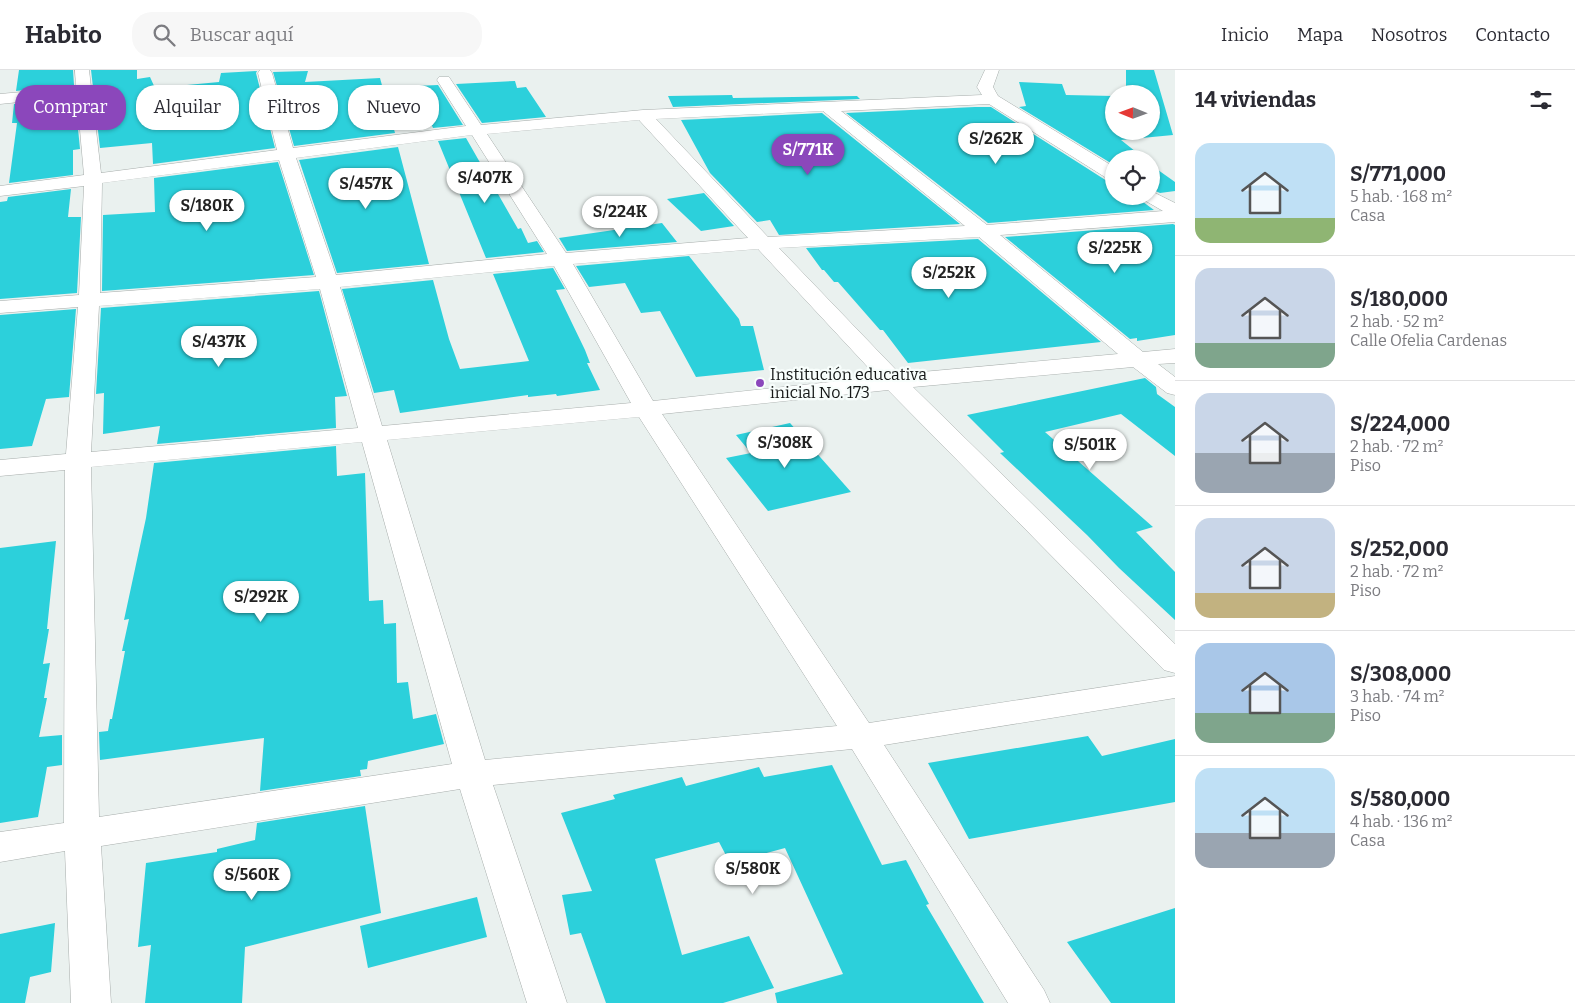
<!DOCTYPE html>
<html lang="es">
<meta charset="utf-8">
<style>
body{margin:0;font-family:Bitter,serif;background:#f7f7f7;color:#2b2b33;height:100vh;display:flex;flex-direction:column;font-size:19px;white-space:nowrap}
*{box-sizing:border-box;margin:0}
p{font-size:16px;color:#7c7c81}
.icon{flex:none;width:28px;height:28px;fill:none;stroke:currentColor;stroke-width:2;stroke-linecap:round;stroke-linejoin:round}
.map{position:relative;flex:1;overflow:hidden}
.panel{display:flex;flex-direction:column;background:#fff;width:400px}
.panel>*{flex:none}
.hud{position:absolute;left:15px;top:15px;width:475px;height:45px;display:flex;gap:10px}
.needle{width:32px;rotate:271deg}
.fabs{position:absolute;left:1105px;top:15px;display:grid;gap:10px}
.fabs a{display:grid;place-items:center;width:55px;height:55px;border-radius:50%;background:#fff;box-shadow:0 1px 4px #0004;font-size:25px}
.price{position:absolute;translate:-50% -42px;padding:0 11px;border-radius:18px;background:#fff;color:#222;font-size:16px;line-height:32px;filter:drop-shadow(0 1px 2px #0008)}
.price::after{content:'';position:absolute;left:50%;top:30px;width:15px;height:11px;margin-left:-8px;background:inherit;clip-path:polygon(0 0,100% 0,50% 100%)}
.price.on{background:#8b47bb;color:#fff}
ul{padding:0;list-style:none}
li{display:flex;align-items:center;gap:15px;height:125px;padding:0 20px}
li+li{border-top:1px solid #e1e1e2}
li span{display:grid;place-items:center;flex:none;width:140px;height:100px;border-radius:15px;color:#555}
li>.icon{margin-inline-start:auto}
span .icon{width:60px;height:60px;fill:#fffc;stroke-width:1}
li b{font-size:21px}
h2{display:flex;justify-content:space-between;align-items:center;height:60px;padding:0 20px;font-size:21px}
.chip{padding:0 18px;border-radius:20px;background:#fff;box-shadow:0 1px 4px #0004;font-size:18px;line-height:45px}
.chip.on{background:#8b47bb;color:#fff}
header{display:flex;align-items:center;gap:30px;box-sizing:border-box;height:70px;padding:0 25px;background:#fff;border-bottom:1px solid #e1e1e2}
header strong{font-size:24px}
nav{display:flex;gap:28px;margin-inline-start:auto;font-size:18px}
.search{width:350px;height:45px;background:#f7f7f7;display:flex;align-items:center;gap:12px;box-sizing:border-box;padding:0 18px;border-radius:20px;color:#7c7c81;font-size:19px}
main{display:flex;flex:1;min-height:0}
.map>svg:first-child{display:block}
.building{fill:#2cd0db}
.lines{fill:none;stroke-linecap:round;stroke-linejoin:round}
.minor-casing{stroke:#a7adab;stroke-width:1}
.minor{fill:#fff;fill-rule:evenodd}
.poi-dot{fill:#8b47bb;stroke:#f8fefc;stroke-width:2}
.labels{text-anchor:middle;stroke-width:4.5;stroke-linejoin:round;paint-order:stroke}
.poi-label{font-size:16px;fill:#141716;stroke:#f8fefc;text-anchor:start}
</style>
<header>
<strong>Habito</strong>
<div class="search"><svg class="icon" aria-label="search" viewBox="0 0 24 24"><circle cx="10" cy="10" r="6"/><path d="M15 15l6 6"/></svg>Buscar aquí</div>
<nav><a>Inicio</a><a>Mapa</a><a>Nosotros</a><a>Contacto</a></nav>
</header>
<main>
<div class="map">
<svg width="1175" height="933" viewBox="0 0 1175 933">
<rect width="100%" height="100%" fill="#eaf1ef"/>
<path class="building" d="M 19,0 L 73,0 L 74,15 L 16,21 Z
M 91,0 L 137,0 L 137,9 L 150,7 L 155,18 L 219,12 L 221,3 L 257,1 L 256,3 L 275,78 L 153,94 L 152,73 L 100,78 Z
M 1126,0 L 1154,0 L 1173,65 L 1121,70 L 1145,89 L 1114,89 L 1114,95 L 1019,37 L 1026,36 L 1019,12 L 1062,14 L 1066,25 L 1114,26 L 1114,61 L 1151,61 L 1151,24 L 1126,24 Z
M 308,1 L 305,12 L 380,8 L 395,63 L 294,76 L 273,2 Z
M 515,11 L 517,18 L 526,17 L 546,47 L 482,53 L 456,14 Z
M 438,15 L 463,55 L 433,58 L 415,16 Z
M 732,25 L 733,28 L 857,26 L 860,29 L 673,37 L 668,26 Z
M 75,28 L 80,79 L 73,80 L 73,105 L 9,113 L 17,53 L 12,53 L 14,34 Z
M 975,37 L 991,37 L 1107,111 L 1114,112 L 1114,126 L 1137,126 L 1135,126 L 1154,140 L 988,153 L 846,43 Z
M 822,43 L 960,154 L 779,165 L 770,150 L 757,152 L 710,103 L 681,50 Z
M 466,68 L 518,159 L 521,158 L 528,173 L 537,171 L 544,182 L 486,188 L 438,71 Z
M 398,77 L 429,194 L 337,203 L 299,90 Z
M 278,92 L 314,205 L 102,221 L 103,145 L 155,142 L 154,108 Z
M 1151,95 L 1175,112 L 1175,121 L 1160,123 L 1151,119 Z
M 71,119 L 68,147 L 81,147 L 77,223 L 0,229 L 0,132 L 7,131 L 8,127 Z
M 704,123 L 734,156 L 701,161 L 667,129 Z
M 662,153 L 677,172 L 567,181 L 559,168 Z
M 1173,154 L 1175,155 L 1175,265 L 1137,271 L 1137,268 L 1130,269 L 1005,167 Z
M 978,169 L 1101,272 L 908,293 L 883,260 L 880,260 L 838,212 L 834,212 L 824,200 L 822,200 L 806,178 Z
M 689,186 L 739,249 L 741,256 L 753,256 L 764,300 L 696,307 L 660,241 L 641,243 L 625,213 L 589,217 L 576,196 Z
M 553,198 L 565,219 L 556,220 L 585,280 L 590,293 L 587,293 L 600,320 L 557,326 L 556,324 L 528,327 L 528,325 L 400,343 L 394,320 L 374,323 L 342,219 L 433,210 L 449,269 L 460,299 L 529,291 L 493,204 Z
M 319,221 L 347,326 L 335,327 L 336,358 L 157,374 L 160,356 L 103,364 L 104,323 L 96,324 L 101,238 Z
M 76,239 L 69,327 L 46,329 L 32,376 L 0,379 L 0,245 Z
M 1145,308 L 1156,317 L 1157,324 L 1175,337 L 1175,386 L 1121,344 L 1045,362 L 1153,457 L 1136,462 L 1175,502 L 1175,550 L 1119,498 L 1087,465 L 1000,383 L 1004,382 L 967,345 Z
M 790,353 L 851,422 L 768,441 L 726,388 L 751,383 L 736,365 Z
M 336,376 L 337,406 L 365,403 L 369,531 L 383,530 L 384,554 L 396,553 L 397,613 L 408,612 L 413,649 L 436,644 L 444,674 L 368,691 L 367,699 L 360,700 L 361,706 L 260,721 L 264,668 L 100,690 L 99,662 L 108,661 L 110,649 L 112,649 L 125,581 L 122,581 L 129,549 L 124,550 L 146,448 L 154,393 Z
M 56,471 L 47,559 L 49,559 L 43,594 L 50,593 L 44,628 L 47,628 L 39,667 L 62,665 L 62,695 L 47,697 L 38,747 L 0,753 L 0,478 Z
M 1088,666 L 1102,686 L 1175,669 L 1175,732 L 969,769 L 928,693 Z
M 832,695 L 882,795 L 906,790 L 929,834 L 926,835 L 984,933 L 777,933 L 775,923 L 843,904 L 785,778 L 730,793 L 719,772 L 655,789 L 682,885 L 749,866 L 774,918 L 723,933 L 606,933 L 581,863 L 570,865 L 562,825 L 592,821 L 561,743 L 615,729 L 613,725 L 682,707 L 686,716 L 759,697 L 764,707 Z
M 365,736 L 381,843 L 245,877 L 242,933 L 145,933 L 151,875 L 138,877 L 146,793 L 217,782 L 217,779 L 255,770 L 257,753 Z
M 477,827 L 487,867 L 368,898 L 360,856 Z
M 1175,838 L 1175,933 L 1111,933 L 1067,872 Z
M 55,853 L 51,902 L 30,907 L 25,933 L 0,933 L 0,864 Z"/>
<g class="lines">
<defs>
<path id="minor" d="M 75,0 L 89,0 L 101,103 L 277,80 L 258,3 L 260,0 L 270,0 L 272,3 L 293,78 L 466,56 L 437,10 L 439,7 L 449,7 L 481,55 L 643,40 L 982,25 L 977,17 L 985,0 L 999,0 L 993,17 L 998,26 L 1114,97 L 1114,110 L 1108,109 L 989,34 L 841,41 L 987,155 L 1163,141 L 1144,130 L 1141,126 L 1151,126 L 1151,121 L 1175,133 L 1175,152 L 1000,165 L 1143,282 L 1175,279 L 1175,293 L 1158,294 L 1175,307 L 1175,325 L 1167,323 L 1133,297 L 913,317 L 1175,574 L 1175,603 L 1164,600 L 888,320 L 662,344 L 869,653 L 1175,606 L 1175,628 L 884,675 L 1044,920 L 1050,933 L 1008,933 L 852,679 L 493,715 L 567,933 L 527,933 L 460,719 L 101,776 L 111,933 L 71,933 L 65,781 L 0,792 L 0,762 L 64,753 L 65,400 L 0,406 L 0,390 L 66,384 L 78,237 L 0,243 L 0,231 L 79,225 L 84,116 L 0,126 L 0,116 L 84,105 L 77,26 L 0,34 L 0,24 L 76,17 ZM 823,41 L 965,156 L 768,167 L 656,49 ZM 639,50 L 748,168 L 566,183 L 487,64 ZM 472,65 L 547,184 L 336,205 L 296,88 ZM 279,90 L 316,207 L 100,223 L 102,113 ZM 979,167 L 1118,284 L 900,304 L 779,178 ZM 758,179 L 877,307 L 653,331 L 573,194 ZM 554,196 L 631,333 L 382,356 L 340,217 ZM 320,219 L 358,358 L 91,382 L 99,236 ZM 639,347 L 837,656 L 485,690 L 387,370 ZM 362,372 L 452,694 L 99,747 L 91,397 Z"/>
</defs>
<use href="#minor" class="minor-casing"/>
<use href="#minor" class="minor"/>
</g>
<circle class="poi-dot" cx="760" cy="313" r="5"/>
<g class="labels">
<g class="poi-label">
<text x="770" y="310">Institución educativa<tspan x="770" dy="18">inicial No. 173</tspan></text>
</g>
</g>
</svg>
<div class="fabs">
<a><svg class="needle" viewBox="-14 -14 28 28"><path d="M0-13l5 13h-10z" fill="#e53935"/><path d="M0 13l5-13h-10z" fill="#7c7c81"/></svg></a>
<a><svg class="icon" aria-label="locate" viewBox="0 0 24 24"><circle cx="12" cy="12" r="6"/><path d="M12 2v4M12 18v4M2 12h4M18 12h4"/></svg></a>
</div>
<b class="price" style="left:996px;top:95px">S/262K</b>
<b class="price on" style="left:808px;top:106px">S/771K</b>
<b class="price" style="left:485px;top:134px">S/407K</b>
<b class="price" style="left:366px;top:140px">S/457K</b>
<b class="price" style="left:207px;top:162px">S/180K</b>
<b class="price" style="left:620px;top:168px">S/224K</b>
<b class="price" style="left:1115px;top:204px">S/225K</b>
<b class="price" style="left:949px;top:229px">S/252K</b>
<b class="price" style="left:219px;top:298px">S/437K</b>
<b class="price" style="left:785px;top:399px">S/308K</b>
<b class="price" style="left:1090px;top:401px">S/501K</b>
<b class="price" style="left:261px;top:553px">S/292K</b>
<b class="price" style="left:753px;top:825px">S/580K</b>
<b class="price" style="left:252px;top:831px">S/560K</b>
<div class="hud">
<a class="chip on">Comprar</a>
<a class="chip">Alquilar</a>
<a class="chip">Filtros</a>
<a class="chip">Nuevo</a>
</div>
</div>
<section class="panel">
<h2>14 viviendas<svg class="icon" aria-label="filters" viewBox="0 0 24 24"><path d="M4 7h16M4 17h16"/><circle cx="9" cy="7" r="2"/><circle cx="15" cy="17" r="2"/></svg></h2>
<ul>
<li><span style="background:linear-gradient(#bfe0f5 75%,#8fb573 0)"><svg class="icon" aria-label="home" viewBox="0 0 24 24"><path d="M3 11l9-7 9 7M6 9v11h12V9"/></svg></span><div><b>S/771,000</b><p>5 hab. · 168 m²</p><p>Casa</p></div></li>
<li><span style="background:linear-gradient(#c9d6e8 75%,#7fa58c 0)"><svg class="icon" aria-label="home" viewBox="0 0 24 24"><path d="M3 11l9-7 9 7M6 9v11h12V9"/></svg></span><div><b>S/180,000</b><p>2 hab. · 52 m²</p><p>Calle Ofelia Cardenas</p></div></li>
<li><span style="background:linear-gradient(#c9d6e8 60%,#9aa5b1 0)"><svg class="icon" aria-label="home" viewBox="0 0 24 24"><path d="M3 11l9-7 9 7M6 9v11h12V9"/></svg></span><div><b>S/224,000</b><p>2 hab. · 72 m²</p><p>Piso</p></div></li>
<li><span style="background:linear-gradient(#c9d6e8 75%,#c2b280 0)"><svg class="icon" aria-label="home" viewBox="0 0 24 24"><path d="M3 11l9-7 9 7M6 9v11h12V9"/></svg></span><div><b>S/252,000</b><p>2 hab. · 72 m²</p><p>Piso</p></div></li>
<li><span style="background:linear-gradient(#a9c7e8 70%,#7fa58c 0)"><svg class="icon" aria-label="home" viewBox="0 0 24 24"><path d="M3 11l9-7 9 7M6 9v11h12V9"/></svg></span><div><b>S/308,000</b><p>3 hab. · 74 m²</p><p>Piso</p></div></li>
<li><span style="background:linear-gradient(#bfe0f5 65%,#9aa5b1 0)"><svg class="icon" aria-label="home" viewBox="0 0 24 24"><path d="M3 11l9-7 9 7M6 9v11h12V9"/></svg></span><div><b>S/580,000</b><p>4 hab. · 136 m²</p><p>Casa</p></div></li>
</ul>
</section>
</main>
